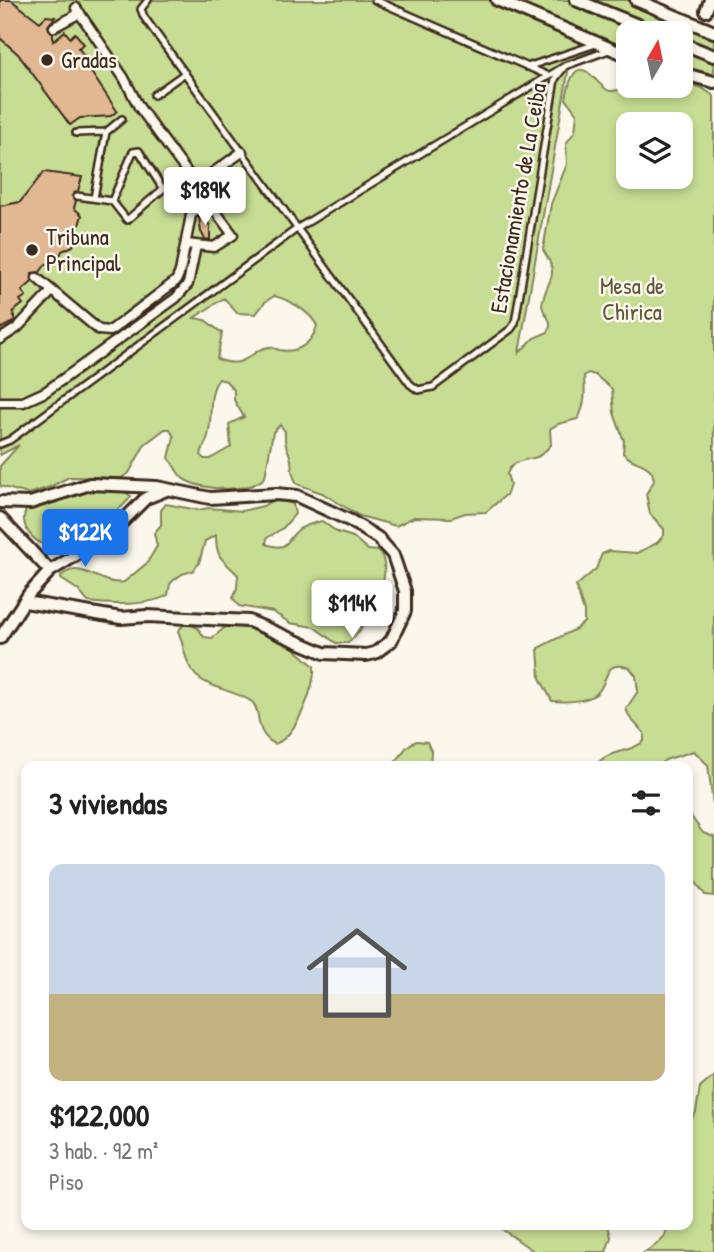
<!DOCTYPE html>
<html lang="es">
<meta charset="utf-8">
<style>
body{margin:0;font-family:"Patrick Hand",sans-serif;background:#f6f6f6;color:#222;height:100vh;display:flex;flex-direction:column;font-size:26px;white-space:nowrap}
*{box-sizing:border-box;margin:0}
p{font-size:23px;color:#767676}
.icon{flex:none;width:38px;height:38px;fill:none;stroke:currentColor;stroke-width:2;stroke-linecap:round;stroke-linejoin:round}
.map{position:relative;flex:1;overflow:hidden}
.details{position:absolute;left:21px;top:761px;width:672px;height:469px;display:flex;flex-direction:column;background:#fff;border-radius:14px;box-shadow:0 4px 10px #0003}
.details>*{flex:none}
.needle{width:46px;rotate:9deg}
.controls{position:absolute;left:616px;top:21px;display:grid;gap:14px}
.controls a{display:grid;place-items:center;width:77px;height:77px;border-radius:14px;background:#fff;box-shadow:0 4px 10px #0003;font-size:35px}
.price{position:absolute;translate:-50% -60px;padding:0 16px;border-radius:7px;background:#fff;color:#222;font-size:23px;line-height:46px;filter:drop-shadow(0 2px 4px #0008)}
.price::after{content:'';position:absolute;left:50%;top:42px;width:21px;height:16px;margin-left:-10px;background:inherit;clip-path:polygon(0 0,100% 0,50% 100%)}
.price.active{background:#1a73e8;color:#fff}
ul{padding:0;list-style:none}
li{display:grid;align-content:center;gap:14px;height:371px;padding:0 28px}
li span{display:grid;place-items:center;height:217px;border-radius:14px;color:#555}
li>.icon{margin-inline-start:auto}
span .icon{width:126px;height:126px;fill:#fffc;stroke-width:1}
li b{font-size:30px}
h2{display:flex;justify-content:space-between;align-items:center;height:84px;padding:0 28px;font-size:30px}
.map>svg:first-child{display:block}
.green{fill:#c7dd93;stroke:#818458;stroke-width:2;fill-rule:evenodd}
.building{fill:#e2b892;stroke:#3b2a1e;stroke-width:2}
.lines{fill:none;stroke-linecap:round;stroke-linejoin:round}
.service-casing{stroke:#3b2a1e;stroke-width:10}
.pedestrian-casing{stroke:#3b2a1e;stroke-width:13}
.minor-casing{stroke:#3b2a1e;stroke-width:16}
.service{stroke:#fbf7ec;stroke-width:5}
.pedestrian{stroke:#fbf7ec;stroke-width:8}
.minor{stroke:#fbf7ec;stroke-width:10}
.poi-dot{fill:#3b2a1e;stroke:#fbf7ec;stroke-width:2.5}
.labels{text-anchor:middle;stroke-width:5;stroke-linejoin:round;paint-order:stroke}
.poi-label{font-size:23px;fill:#3b2a1e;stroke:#fbf7ec;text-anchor:start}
.street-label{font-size:23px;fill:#3b2a1e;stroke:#fbf7ec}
.park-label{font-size:23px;fill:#5e573b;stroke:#fbf7ec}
</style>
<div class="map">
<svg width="714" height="1252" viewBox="0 0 714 1252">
<rect width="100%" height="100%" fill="#fbf7ec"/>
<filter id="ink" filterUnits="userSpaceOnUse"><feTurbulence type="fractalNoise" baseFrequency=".0143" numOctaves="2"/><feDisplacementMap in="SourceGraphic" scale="14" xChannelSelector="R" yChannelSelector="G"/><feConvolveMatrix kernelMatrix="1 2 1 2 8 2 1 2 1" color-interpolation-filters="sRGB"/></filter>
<g filter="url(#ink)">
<path class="green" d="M 0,0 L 636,0 L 714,32 L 714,82 L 681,73 L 681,33 L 628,33 L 628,56 L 612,49 L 566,66 L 569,67 L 519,353 L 534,338 L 548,332 C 555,319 543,316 542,305 C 546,278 562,278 543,250 L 551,204 L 567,164 L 566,144 L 575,131 L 577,114 L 566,99 C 576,39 598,90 610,91 C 616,92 624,87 631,86 C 647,84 665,86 681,86 L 681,82 L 702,88 L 714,96 L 714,812 L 708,765 L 694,751 L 665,760 L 658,766 L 596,766 C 606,749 630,754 644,741 L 644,733 L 630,718 L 626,709 L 638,691 L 636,676 L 630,668 C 601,658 610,683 596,694 C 587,702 564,702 552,701 L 540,678 L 538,648 L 576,629 L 584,622 L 584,612 L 576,586 L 596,569 L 602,554 L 609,551 L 637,553 L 657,543 L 664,535 L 664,529 L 650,514 L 646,494 L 654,481 C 653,461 634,466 623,453 L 624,441 L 614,413 L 612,389 L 595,375 L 588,373 L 584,376 C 585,392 586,404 578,419 L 558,424 L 550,429 L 551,445 C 547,449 542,455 537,457 C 524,461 513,459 507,474 L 510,484 L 507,494 L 486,512 L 465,513 L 451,518 L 414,517 L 396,526 L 360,516 L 322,493 L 297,484 C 292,475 292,470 291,460 C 289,447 284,450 285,431 L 280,425 L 273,432 L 265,477 C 250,494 204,490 185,480 C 178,476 174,465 169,458 L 174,437 L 170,429 L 165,429 L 145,444 L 129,473 L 121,478 L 69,477 L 50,487 L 28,494 L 0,486 L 0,466 L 19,445 L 0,455 ZM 628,124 L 681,124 L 681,177 L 628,177 ZM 274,296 C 288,299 311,312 317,326 C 312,343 298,354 279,350 C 276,349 272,347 269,347 C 250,349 247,371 217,359 L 222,333 L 205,320 L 194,318 L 224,298 L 237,313 L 256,314 L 265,302 ZM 219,379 L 226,381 L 234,390 L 234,400 L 244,417 L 229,424 L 231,447 L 210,459 L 204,459 L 201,455 C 202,448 205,445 207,439 C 214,423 206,393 219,379 Z
M 89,490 L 125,492 L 131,496 C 126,507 72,545 60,547 C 40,550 17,529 26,510 Z
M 275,499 L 293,504 L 295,514 L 283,528 L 267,538 L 266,544 C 290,552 284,541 299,529 C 306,525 314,523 322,521 L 337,532 L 353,537 L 368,550 L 379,551 C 388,563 385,583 377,595 C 376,596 371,602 370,604 C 362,624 366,626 348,643 L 336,643 L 314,627 L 290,623 L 273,612 L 239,606 L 233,598 L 237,588 L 238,575 C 223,559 216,560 216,535 L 205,541 L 199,563 L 193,571 L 182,574 L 174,580 L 170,584 L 168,595 C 149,606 109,605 88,602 L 78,590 L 61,579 L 61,576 C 81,558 101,587 124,582 L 147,563 L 157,546 L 154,533 L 161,525 L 161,510 L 166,504 L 198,510 L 209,508 L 242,511 L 263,506 Z
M 186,622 L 198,628 L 204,637 L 212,638 L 228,625 C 275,632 278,634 314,666 C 316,687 295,739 274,744 C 252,730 263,712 252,702 C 238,691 204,688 193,672 C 185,663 184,644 178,631 Z
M 417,741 L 427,742 L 431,751 L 430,766 L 391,766 C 402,758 403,745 417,741 Z
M 688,812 L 703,833 L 714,837 L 714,896 L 705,895 L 688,871 Z
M 714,1075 L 714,1252 L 645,1252 C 656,1244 669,1240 666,1225 L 688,1225 L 688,1123 L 696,1112 L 700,1087 Z
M 496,1225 L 608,1225 L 611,1237 L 606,1252 L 535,1252 Z"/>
<path class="building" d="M 0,0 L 11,0 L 40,22 L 46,16 L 55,17 L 48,26 L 53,33 L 53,41 L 65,31 L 70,38 L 75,33 L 84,44 L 78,48 L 84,55 L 81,57 L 117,111 L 111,116 L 80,118 L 70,125 L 18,54 L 0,38 Z
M 44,172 L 82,177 L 78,191 L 72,196 L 76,201 L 74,208 L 82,215 L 73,246 L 62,251 L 58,261 L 53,259 L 51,266 L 46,264 L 40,272 L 32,273 L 32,282 L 22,291 L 26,296 L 20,300 L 23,304 L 13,312 L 15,321 L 0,329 L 0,206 L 20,202 Z
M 203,214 L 210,226 L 210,240 L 205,239 L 201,232 L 199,217 Z"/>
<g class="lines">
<defs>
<path id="service" d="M 148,0 L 141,9 L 144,17 L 410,384 L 418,390 L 433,387 L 511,329 L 515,323 L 555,79 L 565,66
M 375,0 L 549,76
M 527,67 L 596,44
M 154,95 L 185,73
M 76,133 L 106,132
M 77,196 L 112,201 L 127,220 L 163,189 L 139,151 L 133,152 L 112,201
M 94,198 L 106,132 L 122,119
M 0,444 L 10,440 L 298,228 L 565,66 L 609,50"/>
<path id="pedestrian" d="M 76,8 L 124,78 L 139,107 L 233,235 L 214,247 L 186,244
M 54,27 L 80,13
M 197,184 L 242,152
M 37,278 L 99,330 L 110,331 L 176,281 L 180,272 L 191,215 L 209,200
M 0,339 L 17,328 L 52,291
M 0,402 L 23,402 L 45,392 L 176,298 L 188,284 L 196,246"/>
<path id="minor" d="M 497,0 L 628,56
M 576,0 L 657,33
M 636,0 L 714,32
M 706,11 L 710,0
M 681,43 L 714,56
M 681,73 L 714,82
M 0,502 L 30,503 L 90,484 L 157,487 L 210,498 L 276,494 L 297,496 L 351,521 L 378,538 L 393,555 L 405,591 L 405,611 L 391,641 L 375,653 L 366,655 L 324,653 L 249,621 L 147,616 L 121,618 L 25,602
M 0,518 L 50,571
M 0,638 L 29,594 L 50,571 L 109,535 L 146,498 L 166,490"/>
</defs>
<use href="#service" class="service-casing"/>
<use href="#pedestrian" class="pedestrian-casing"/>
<use href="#minor" class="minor-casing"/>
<use href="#service" class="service"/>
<use href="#pedestrian" class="pedestrian"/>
<use href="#minor" class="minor"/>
</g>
</g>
<g class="poi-dot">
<circle cx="47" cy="60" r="7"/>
<circle cx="32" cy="250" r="7"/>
</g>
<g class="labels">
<g class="poi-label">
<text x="61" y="68">Gradas</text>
<text x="46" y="245">Tribuna<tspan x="46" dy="26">Principal</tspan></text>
</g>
<g class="street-label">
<text transform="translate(518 198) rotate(-80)" y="8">Estacionamiento de La Ceiba</text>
</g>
<g class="park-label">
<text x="632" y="294">Mesa de<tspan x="632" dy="26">Chirica</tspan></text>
</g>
</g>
</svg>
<div class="controls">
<a><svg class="needle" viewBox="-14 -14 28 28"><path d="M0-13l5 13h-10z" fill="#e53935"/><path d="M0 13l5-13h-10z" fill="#767676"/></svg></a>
<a><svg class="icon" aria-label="layers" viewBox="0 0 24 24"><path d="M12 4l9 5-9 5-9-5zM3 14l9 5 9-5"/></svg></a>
</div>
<b class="price" style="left:205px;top:227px">$189K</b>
<b class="price active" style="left:85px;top:569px">$122K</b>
<b class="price" style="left:352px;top:640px">$114K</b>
<section class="details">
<h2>3 viviendas<svg class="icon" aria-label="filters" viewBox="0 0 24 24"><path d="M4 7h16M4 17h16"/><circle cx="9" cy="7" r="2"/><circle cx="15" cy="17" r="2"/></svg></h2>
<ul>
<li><span style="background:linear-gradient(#c9d6e8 60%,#c2b280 0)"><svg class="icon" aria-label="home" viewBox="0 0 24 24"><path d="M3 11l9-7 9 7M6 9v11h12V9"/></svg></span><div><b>$122,000</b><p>3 hab. · 92 m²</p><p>Piso</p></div></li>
</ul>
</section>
</div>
